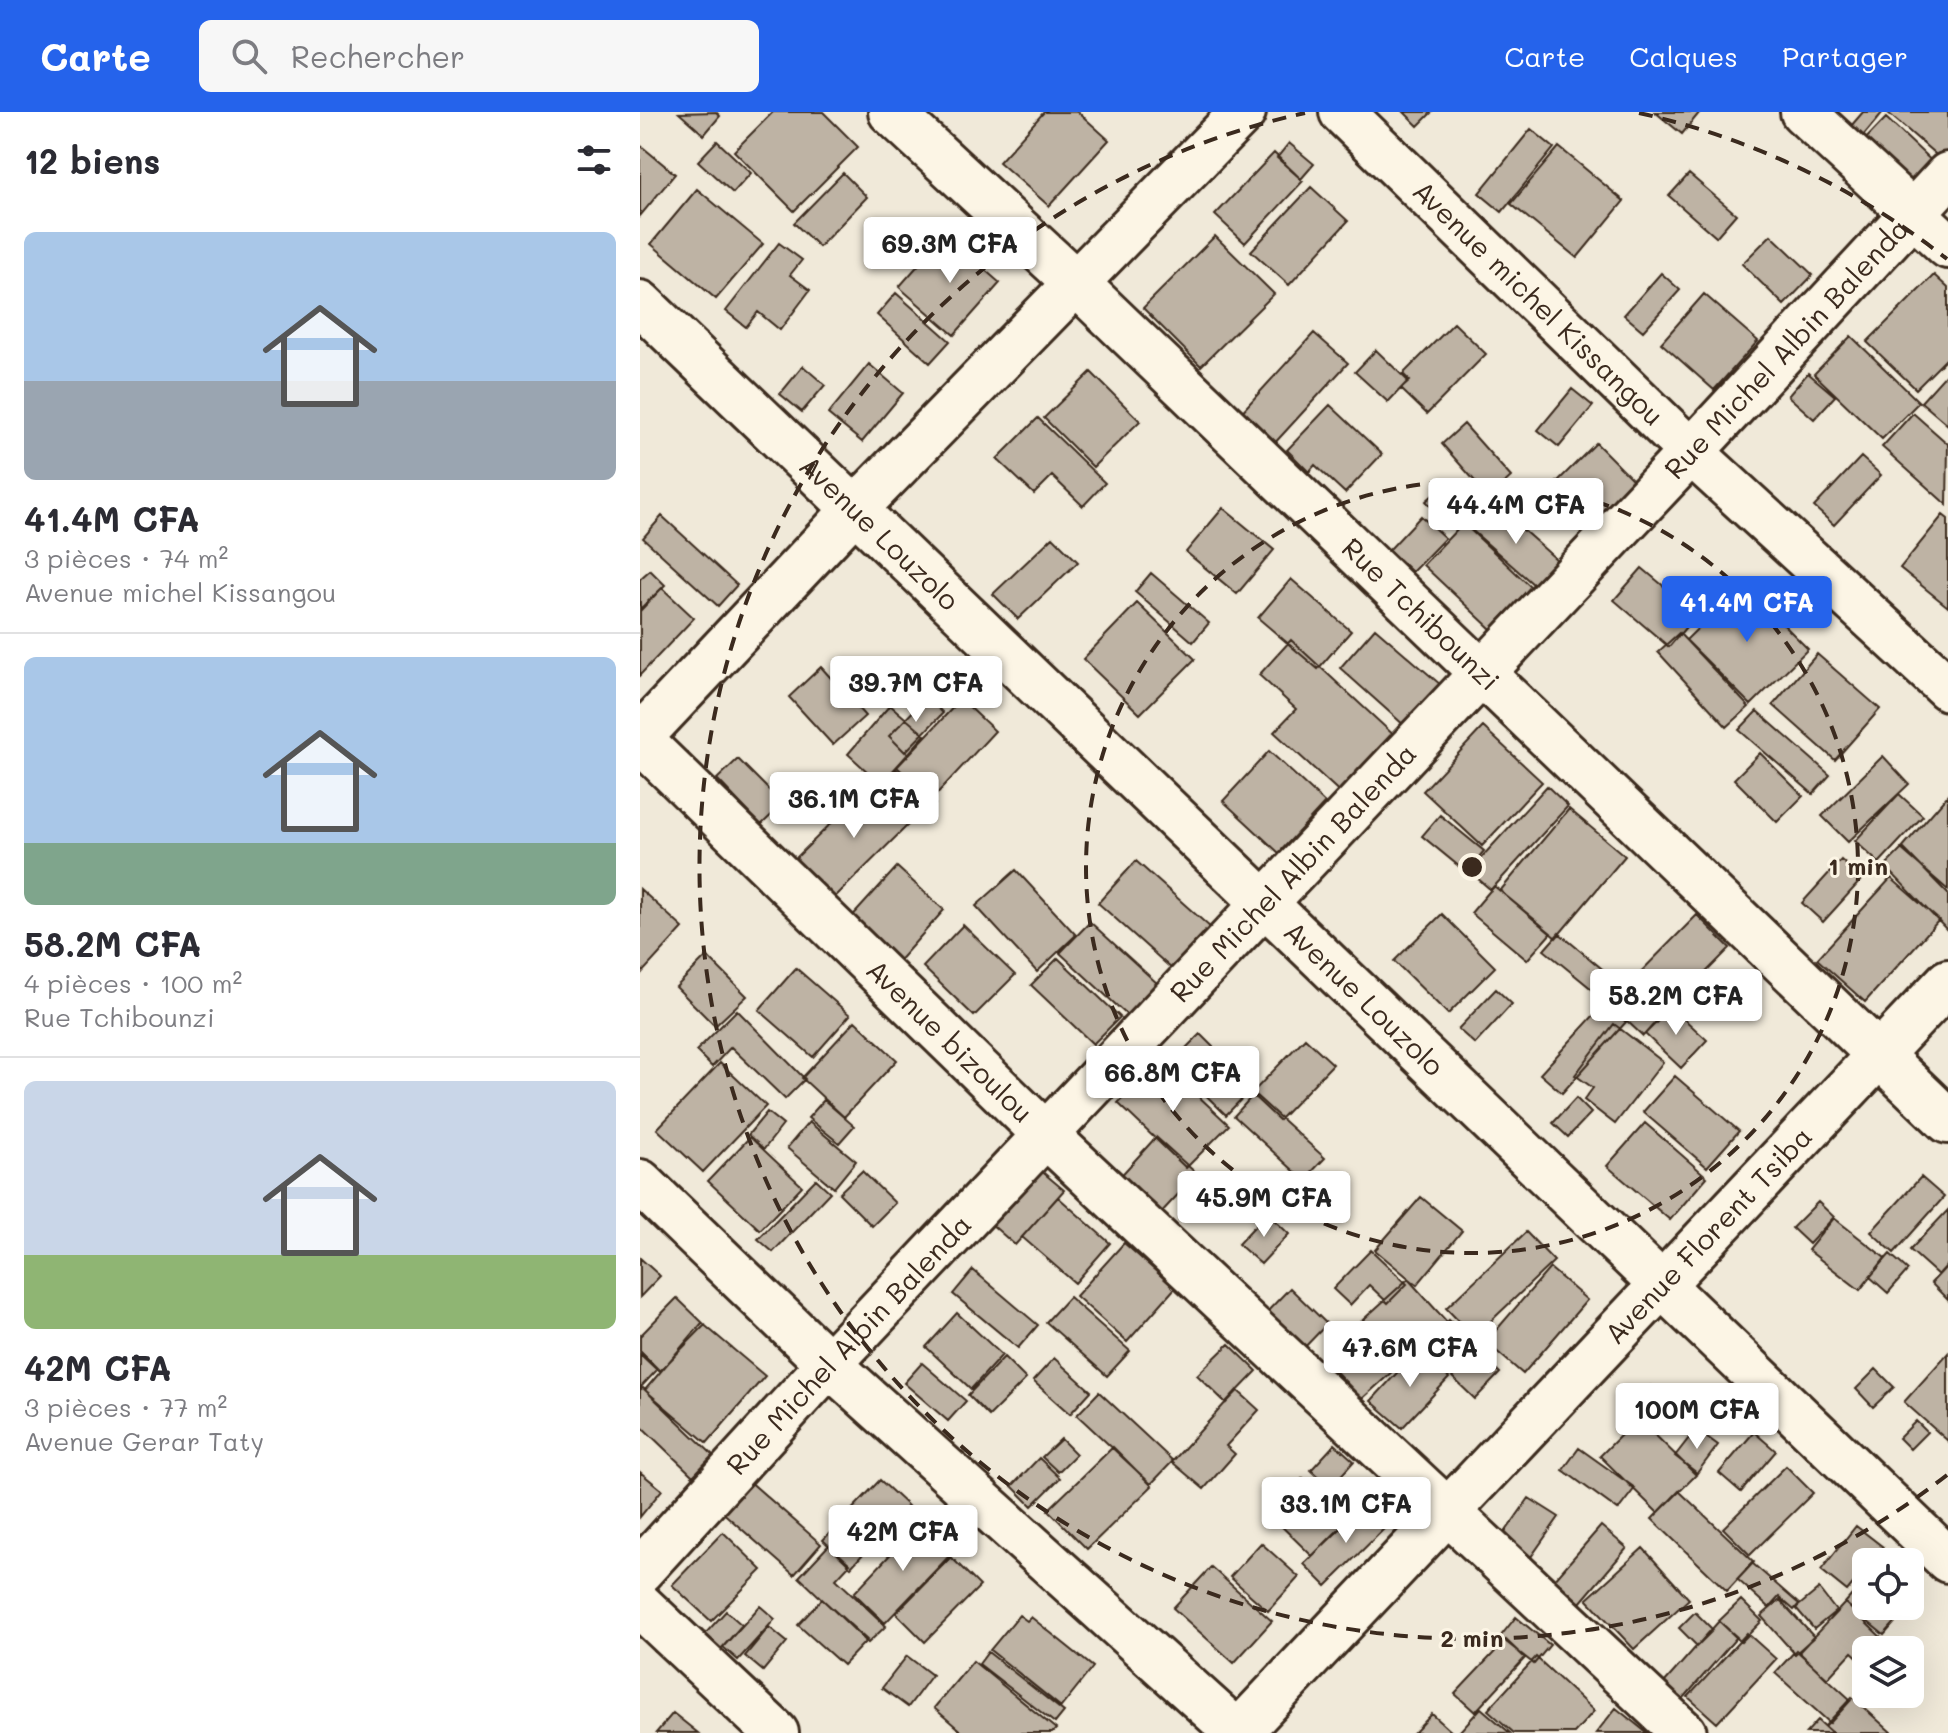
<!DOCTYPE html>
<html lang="fr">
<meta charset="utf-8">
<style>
body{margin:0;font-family:Mali,sans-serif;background:#f7f7f7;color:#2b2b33;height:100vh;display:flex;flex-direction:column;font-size:30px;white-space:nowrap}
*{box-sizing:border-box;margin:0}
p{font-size:26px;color:#7c7c81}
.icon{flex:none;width:44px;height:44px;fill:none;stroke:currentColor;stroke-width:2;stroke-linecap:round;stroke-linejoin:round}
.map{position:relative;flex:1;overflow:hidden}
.sheet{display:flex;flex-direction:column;background:#fff;width:640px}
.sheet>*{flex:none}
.fabs{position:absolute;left:1212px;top:1436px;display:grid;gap:16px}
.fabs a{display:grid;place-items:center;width:72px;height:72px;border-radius:12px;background:#fff;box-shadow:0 8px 32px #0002;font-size:40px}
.price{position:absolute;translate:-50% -68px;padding:0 18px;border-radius:8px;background:#fff;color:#222;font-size:26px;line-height:52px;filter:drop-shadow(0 2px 4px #0008)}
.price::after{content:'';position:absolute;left:50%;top:48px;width:24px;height:18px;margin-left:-12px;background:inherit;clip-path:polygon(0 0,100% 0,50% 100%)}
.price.active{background:#2563eb;color:#fff}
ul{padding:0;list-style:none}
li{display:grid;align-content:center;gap:16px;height:424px;padding:0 24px}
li+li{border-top:2px solid #e1e1e2}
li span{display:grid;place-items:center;height:248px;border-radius:12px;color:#555}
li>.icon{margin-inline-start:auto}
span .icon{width:144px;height:144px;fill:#fffc;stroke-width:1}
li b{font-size:34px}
h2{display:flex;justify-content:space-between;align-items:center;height:96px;padding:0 24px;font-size:34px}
header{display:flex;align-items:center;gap:48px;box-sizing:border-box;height:112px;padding:0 40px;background:#2563eb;color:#fff}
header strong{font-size:38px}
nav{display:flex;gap:44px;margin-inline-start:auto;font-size:28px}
.search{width:560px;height:72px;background:#f7f7f7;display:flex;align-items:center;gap:20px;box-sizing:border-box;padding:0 28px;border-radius:12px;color:#7c7c81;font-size:30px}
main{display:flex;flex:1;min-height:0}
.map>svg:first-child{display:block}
.building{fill:#beb3a4;stroke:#3b2a1e;stroke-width:2}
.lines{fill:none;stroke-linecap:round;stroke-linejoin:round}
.minor-casing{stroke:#3b2a1e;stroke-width:50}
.minor{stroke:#fcf5e5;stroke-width:44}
.ring{fill:none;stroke:#3b2a1e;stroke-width:4;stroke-dasharray:14 10}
.labels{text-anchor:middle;stroke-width:6;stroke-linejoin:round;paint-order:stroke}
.street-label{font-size:28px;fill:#3b2a1e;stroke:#fcf5e5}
.centre{fill:#3b2a1e;stroke:#fcf5e5;stroke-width:4}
.ring-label{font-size:24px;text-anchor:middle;font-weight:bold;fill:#3b2a1e;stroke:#fcf5e5;stroke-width:6;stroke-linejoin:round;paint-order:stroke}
</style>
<header>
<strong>Carte</strong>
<div class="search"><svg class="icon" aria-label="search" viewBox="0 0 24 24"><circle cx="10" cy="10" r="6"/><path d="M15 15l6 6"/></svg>Rechercher</div>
<nav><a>Carte</a><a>Calques</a><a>Partager</a></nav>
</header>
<main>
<section class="sheet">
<h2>12 biens<svg class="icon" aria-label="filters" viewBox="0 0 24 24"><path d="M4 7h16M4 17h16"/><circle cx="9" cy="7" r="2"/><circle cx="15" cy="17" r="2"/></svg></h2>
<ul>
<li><span style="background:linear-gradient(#a9c7e8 60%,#9aa5b1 0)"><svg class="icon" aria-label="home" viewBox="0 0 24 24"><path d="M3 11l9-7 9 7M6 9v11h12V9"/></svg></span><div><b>41.4M CFA</b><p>3 pièces · 74 m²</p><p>Avenue michel Kissangou</p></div></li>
<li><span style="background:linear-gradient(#a9c7e8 75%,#7fa58c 0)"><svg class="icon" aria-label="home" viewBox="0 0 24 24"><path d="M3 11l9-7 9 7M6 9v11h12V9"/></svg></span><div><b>58.2M CFA</b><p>4 pièces · 100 m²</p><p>Rue Tchibounzi</p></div></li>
<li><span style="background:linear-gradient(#c9d6e8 70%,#8fb573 0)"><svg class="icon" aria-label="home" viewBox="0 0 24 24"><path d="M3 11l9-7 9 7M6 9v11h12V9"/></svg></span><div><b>42M CFA</b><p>3 pièces · 77 m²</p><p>Avenue Gerar Taty</p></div></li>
</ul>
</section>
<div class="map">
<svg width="1308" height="1621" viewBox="0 0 1308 1621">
<rect width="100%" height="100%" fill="#f0e9d9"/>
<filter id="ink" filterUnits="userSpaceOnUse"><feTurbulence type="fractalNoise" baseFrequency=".0125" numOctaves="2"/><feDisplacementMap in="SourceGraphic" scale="16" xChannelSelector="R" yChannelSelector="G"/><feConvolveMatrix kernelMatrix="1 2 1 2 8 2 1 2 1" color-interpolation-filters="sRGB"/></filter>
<g filter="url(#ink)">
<path class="building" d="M 76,0 L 80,4 L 64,23 L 39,1 Z
M 133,0 L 183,0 L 218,35 L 154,99 L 94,39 Z
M 404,0 L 438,0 L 469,28 L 409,94 L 359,50 Z
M 764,0 L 792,0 L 778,14 Z
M 1015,0 L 1060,0 L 1042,22 Z
M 1223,0 L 1243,0 L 1223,24 L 1211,14 Z
M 1247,0 L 1308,0 L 1308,39 L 1301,47 Z
M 1246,6 L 1298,55 L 1272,83 L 1220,33 Z
M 891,17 L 914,36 L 862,100 L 839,81 Z
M 77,29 L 111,61 L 93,81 L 58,49 Z
M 649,31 L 674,52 L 661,67 L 637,46 Z
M 0,33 L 35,62 L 0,104 Z
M 919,35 L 984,89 L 937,146 L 871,92 Z
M 634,41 L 663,69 L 605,131 L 575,103 Z
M 203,61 L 227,85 L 179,135 L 154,111 Z
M 1049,62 L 1096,102 L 1076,125 L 1029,84 Z
M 671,75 L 708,109 L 649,173 L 611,139 Z
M 57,77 L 123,132 L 76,187 L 11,132 Z
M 305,123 L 360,171 L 314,223 L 259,175 Z
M 1131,123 L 1173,163 L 1144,193 L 1102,152 Z
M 575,124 L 634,182 L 561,254 L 503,196 Z
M 139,131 L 162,148 L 150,163 L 170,178 L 140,218 L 118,200 L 106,215 L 86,199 Z
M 1021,161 L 1040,178 L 1003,219 L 984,203 Z
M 1294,163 L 1308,176 L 1308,245 L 1276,277 L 1227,230 Z
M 256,181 L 310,229 L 290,251 L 237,203 Z
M 1064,182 L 1118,229 L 1074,278 L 1021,231 Z
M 814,211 L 846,242 L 787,302 L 761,277 L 770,269 L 763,262 Z
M 674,221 L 708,251 L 632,334 L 598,304 Z
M 1211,224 L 1279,290 L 1242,327 L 1174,262 Z
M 736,238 L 768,269 L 748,290 L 715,260 Z
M 229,252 L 263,281 L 222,330 L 188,302 Z
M 163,254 L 185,273 L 162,300 L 140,282 Z
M 451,260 L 500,309 L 453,355 L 404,306 Z
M 1308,260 L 1308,313 L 1281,290 Z
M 1168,261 L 1195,284 L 1174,307 L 1148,284 Z
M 932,277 L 953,294 L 919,335 L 898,318 Z
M 690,293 L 742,342 L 705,381 L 675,353 L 669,360 L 647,338 Z
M 1273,301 L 1308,332 L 1307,393 L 1242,335 Z
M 398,306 L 465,371 L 443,394 L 412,364 L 394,382 L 357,347 Z
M 824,312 L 871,365 L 849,385 L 802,332 Z
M 956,331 L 993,368 L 941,420 L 904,383 Z
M 1221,345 L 1241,363 L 1194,413 L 1174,395 Z
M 810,368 L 832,393 L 808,414 L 786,389 Z
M 849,388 L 925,455 L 902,480 L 826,413 Z
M 583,396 L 634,438 L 597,482 L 546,440 Z
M 1303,403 L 1308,407 L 1308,495 L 1260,456 Z
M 22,404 L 97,473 L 78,494 L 3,426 Z
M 781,404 L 805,426 L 772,460 L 749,438 Z
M 823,411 L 891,475 L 851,517 L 783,453 Z
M 413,425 L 438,450 L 378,507 L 353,482 Z
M 1002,456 L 1057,502 L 1029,535 L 974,488 Z
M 10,458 L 25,473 L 0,497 L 0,467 Z
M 511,461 L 569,511 L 553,530 L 495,480 Z
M 651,467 L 711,519 L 678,557 L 618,506 Z
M 1103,472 L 1168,537 L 1111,593 L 1046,528 Z
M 22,476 L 54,506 L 0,563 L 0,499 Z
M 497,491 L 555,547 L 500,602 L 443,547 Z
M 735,516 L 801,573 L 765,614 L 700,556 Z
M 1039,521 L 1109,595 L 1087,615 L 1018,540 Z
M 651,528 L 758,627 L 704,684 L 634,620 L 656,597 L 619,563 Z
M 1177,542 L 1240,597 L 1195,648 L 1133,593 Z
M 181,555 L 225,604 L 193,633 L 149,585 Z
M 287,585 L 303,601 L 265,640 L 249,624 Z
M 321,587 L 355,619 L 292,687 L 257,655 Z
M 250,593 L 285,623 L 241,672 L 208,642 Z
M 1117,599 L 1190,663 L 1173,682 L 1099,618 Z
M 843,615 L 902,670 L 842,734 L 783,679 Z
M 629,639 L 685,691 L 639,741 L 583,689 Z
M 1120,641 L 1163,684 L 1137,710 L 1094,667 Z
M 1243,644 L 1269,672 L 1208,730 L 1182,704 Z
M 98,647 L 143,692 L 121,713 L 77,667 Z
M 256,657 L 295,692 L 279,710 L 240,675 Z
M 234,669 L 273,708 L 194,786 L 155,747 Z
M 907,674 L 928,694 L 851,778 L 829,759 Z
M 1259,682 L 1283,704 L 1239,751 L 1215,729 Z
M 1308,683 L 1308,778 L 1261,737 Z
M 929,697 L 985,744 L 916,826 L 860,779 Z
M 800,703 L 844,739 L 826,760 L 782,724 Z
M 1263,736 L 1308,782 L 1308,819 L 1245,754 Z
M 1201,748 L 1222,767 L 1183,810 L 1162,791 Z
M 496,749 L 571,816 L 533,858 L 458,791 Z
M 257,755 L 304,798 L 256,852 L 208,809 Z
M 376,758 L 436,823 L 397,860 L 336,794 Z
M 1251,766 L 1299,808 L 1225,890 L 1177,847 Z
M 854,774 L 911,821 L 887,848 L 831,801 Z
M 0,777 L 43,816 L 0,863 Z
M 802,802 L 855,855 L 808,902 L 754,849 Z
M 1057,803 L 1090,836 L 1003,924 L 969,892 Z
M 450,810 L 518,872 L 488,904 L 420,841 Z
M 323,813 L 375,863 L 334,904 L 283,855 Z
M 919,821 L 967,861 L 953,878 L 904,838 Z
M 67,844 L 107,884 L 75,914 L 36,875 Z
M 418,846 L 480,905 L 453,932 L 391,873 Z
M 156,856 L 210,903 L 173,945 L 119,898 Z
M 856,877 L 872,892 L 835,932 L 818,917 Z
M 965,891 L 986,910 L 922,981 L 900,962 Z
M 1030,894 L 1067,928 L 1041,956 L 1005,922 Z
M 97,898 L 165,967 L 145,987 L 91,935 L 72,955 L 56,939 Z
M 215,909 L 257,948 L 204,1005 L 162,966 Z
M 974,912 L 1023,950 L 975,1012 L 944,988 L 953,976 L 935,963 Z
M 560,922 L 613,975 L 586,1003 L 532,950 Z
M 665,926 L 693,952 L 639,1008 L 611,982 Z
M 520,948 L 589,1013 L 546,1056 L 478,991 Z
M 80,951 L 126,994 L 63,1060 L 17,1017 Z
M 1035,964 L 1099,1019 L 1067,1055 L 1003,1000 Z
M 614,982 L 685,1046 L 664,1068 L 594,1004 Z
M 936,986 L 951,1001 L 928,1025 L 913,1011 Z
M 184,988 L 214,1014 L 199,1031 L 168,1006 Z
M 127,1000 L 143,1013 L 124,1037 L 108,1023 Z
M 169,1010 L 216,1049 L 194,1076 L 147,1036 Z
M 1005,1011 L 1067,1065 L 1030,1108 L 967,1054 Z
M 110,1025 L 162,1074 L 120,1118 L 68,1069 Z
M 516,1025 L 557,1062 L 518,1104 L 477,1068 Z
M 399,1057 L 424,1078 L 375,1133 L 351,1112 Z
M 222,1059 L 255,1091 L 232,1114 L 199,1081 Z
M 1281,1065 L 1304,1085 L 1254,1141 L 1231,1120 Z
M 176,1067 L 190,1080 L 133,1140 L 118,1127 Z
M 418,1085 L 470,1131 L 435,1171 L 382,1125 Z
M 781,1085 L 822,1119 L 777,1173 L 735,1138 Z
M 1178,1090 L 1194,1105 L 1169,1132 L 1152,1116 Z
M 1308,1098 L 1308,1152 L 1298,1163 L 1270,1138 Z
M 627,1101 L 649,1122 L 621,1152 L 598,1132 Z
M 1194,1106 L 1245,1146 L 1220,1178 L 1168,1138 Z
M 886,1120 L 914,1149 L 834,1225 L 806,1196 Z
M 484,1131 L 535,1176 L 487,1230 L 436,1184 Z
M 731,1138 L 767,1172 L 748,1191 L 729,1173 L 710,1193 L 693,1177 Z
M 1250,1142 L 1268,1158 L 1248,1181 L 1230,1165 Z
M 0,1146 L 20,1164 L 0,1185 Z
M 1308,1153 L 1308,1188 L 1291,1171 Z
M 910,1156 L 947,1188 L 883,1262 L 846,1230 Z
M 333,1158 L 398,1213 L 378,1236 L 313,1182 Z
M 768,1167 L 807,1210 L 722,1287 L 682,1245 Z
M 650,1176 L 687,1212 L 659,1241 L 621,1206 Z
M 429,1185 L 490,1239 L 467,1264 L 406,1210 Z
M 37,1186 L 65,1213 L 20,1259 L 0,1239 L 0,1224 Z
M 317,1201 L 362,1243 L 331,1277 L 286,1235 Z
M 809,1208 L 836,1233 L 808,1262 L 781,1237 Z
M 62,1211 L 125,1264 L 67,1331 L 5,1278 Z
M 589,1232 L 617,1259 L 586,1291 L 557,1263 Z
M 835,1237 L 860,1261 L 835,1287 L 810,1263 Z
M 778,1238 L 809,1266 L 762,1316 L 731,1289 Z
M 1308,1241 L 1308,1329 L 1264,1290 Z
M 0,1242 L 17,1258 L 0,1276 Z
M 364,1245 L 386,1267 L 349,1304 L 328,1283 Z
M 414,1246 L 451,1279 L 430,1302 L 393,1269 Z
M 282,1251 L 326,1289 L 308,1309 L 264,1271 Z
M 1236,1257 L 1254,1275 L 1233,1295 L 1216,1277 Z
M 1011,1274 L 1039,1294 L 1033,1303 L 1015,1291 L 1003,1308 L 992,1301 Z
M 3,1276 L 73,1343 L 53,1364 L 0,1313 L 0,1278 Z
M 597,1278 L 619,1298 L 586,1334 L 595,1342 L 564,1377 L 532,1350 Z
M 459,1280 L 533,1349 L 511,1372 L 437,1303 Z
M 998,1306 L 1056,1363 L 1018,1401 L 960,1344 Z
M 1276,1309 L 1287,1320 L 1270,1337 L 1259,1326 Z
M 1056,1317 L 1078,1333 L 1057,1361 L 1035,1344 Z
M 1114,1320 L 1136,1339 L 1101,1380 L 1079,1361 Z
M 421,1327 L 436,1342 L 418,1360 L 402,1345 Z
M 695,1332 L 714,1349 L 690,1376 L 671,1358 Z
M 473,1335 L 512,1374 L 447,1437 L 408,1398 Z
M 939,1336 L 995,1376 L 978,1398 L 923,1358 Z
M 399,1346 L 420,1366 L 392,1394 L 372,1374 Z
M 1146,1354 L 1173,1381 L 1110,1443 L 1083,1416 Z
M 0,1360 L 22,1378 L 0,1405 Z
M 663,1366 L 707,1409 L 672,1444 L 628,1401 Z
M 108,1368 L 181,1432 L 154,1463 L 80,1398 Z
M 240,1368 L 268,1394 L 211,1455 L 183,1428 Z
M 1039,1379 L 1114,1450 L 1087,1479 L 1012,1407 Z
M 889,1386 L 919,1405 L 886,1452 L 857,1432 Z
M 726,1392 L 748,1413 L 686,1474 L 664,1452 Z
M 280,1411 L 312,1441 L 245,1511 L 214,1481 Z
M 961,1414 L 987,1436 L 940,1491 L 914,1468 Z
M 1216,1414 L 1243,1435 L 1231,1450 L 1226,1450 L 1226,1456 L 1207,1479 L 1181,1458 Z
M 83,1420 L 122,1458 L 71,1509 L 32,1473 Z
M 621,1431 L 659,1465 L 628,1499 L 590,1465 Z
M 189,1433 L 210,1452 L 196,1467 L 246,1514 L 228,1531 L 159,1465 Z
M 1003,1436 L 1049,1487 L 994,1537 L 947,1487 Z
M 311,1445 L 340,1474 L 285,1530 L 256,1501 Z
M 1112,1451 L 1159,1492 L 1154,1498 L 1139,1485 L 1129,1496 L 1097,1467 Z
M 571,1455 L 632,1509 L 594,1551 L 533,1496 Z
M 1226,1467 L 1226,1494 L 1260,1494 L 1265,1499 L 1244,1523 L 1205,1491 Z
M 1179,1477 L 1196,1499 L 1174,1517 L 1156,1496 Z
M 182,1487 L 227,1528 L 203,1553 L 158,1513 Z
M 1101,1488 L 1122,1509 L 1101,1530 L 1079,1509 Z
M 1140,1488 L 1174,1525 L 1155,1542 L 1121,1504 Z
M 1205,1491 L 1243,1527 L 1233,1538 L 1226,1538 L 1226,1545 L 1222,1549 L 1212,1540 L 1187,1567 L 1159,1540 Z
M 120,1494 L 135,1507 L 98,1548 L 83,1535 Z
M 86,1499 L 102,1513 L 81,1537 L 65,1522 Z
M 1055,1500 L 1073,1518 L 1057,1534 L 1039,1516 Z
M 379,1503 L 387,1509 L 391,1505 L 453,1555 L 421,1595 L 350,1538 Z
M 876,1505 L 910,1533 L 894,1552 L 860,1525 Z
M 1079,1509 L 1097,1525 L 1043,1587 L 1024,1571 Z
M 129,1515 L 147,1530 L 123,1559 L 105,1544 Z
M 1107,1521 L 1136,1547 L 1077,1611 L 1048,1585 Z
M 866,1528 L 885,1546 L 835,1600 L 815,1582 Z
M 1156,1538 L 1211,1588 L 1190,1611 L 1135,1561 Z
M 348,1540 L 424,1600 L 415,1611 L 339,1552 Z
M 267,1544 L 292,1563 L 268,1595 L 242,1576 Z
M 896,1545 L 954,1599 L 934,1621 L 874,1621 L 848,1598 Z
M 333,1549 L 416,1617 L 412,1621 L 323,1621 L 294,1596 Z
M 1212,1585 L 1252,1621 L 1193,1621 L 1185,1614 Z
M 841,1596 L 870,1621 L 819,1620 Z
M 976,1596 L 1007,1621 L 956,1621 Z
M 33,1601 L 58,1621 L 16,1621 Z
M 792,1602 L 813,1621 L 774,1621 Z
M 1178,1608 L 1192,1621 L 1166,1621 Z"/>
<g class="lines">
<defs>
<g id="minor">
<path id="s1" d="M 251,0 L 436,171 L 1308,1009"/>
<path id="s2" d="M 702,0 L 1051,340 L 1308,576"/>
<path d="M 1163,0 L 1308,134"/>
<path id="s3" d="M 0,191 L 1308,1448"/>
<path d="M 0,625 L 216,396 L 603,0"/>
<path id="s4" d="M 0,628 L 406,1023 L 1044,1621"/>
<path id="s5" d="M 0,1070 L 189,1252 L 598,1621 L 1308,870"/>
<path id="s6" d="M 0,1459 L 189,1252 L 1051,340 L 1308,63"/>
<path d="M 0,1493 L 136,1621"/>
</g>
</defs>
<use href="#minor" class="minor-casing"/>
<use href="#minor" class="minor"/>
</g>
</g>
<g class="ring">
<circle cx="832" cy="755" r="386"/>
<path d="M1307 1363A772 772 0 1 1 665 1M999 1A772 772 0 0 1 1307 147"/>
</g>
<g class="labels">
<g class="street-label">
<text dy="10" stroke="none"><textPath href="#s2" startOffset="274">Avenue michel Kissangou</textPath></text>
<text dy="10" stroke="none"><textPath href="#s6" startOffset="1676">Rue Michel Albin Balenda</textPath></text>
<text dy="10" stroke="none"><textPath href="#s3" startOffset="332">Avenue Louzolo</textPath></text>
<text dy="10" stroke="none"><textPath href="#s1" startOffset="730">Rue Tchibounzi</textPath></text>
<text dy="10" stroke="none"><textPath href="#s6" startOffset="956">Rue Michel Albin Balenda</textPath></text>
<text dy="10" stroke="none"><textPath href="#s3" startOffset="1004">Avenue Louzolo</textPath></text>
<text dy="10" stroke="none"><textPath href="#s4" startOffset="432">Avenue bizoulou</textPath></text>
<text dy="10" stroke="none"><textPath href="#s5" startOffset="1498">Avenue Florent Tsiba</textPath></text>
<text dy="10" stroke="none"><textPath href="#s6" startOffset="308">Rue Michel Albin Balenda</textPath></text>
</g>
</g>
<circle cx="832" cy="755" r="12" class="centre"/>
<g class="ring-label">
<text x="1218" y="763">1 min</text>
<text x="832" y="1535">2 min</text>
</g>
</svg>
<div class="fabs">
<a><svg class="icon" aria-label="locate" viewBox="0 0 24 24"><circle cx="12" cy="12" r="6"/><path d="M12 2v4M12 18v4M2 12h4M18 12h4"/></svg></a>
<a><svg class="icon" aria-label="layers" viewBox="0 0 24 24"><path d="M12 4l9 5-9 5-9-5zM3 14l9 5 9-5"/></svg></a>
</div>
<b class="price" style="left:310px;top:173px">69.3M CFA</b>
<b class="price" style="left:876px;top:434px">44.4M CFA</b>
<b class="price active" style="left:1107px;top:532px">41.4M CFA</b>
<b class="price" style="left:276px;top:612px">39.7M CFA</b>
<b class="price" style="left:214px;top:728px">36.1M CFA</b>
<b class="price" style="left:1036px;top:925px">58.2M CFA</b>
<b class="price" style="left:533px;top:1002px">66.8M CFA</b>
<b class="price" style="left:624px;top:1127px">45.9M CFA</b>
<b class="price" style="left:770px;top:1277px">47.6M CFA</b>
<b class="price" style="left:1057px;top:1339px">100M CFA</b>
<b class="price" style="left:706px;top:1433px">33.1M CFA</b>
<b class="price" style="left:263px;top:1461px">42M CFA</b>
</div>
</main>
